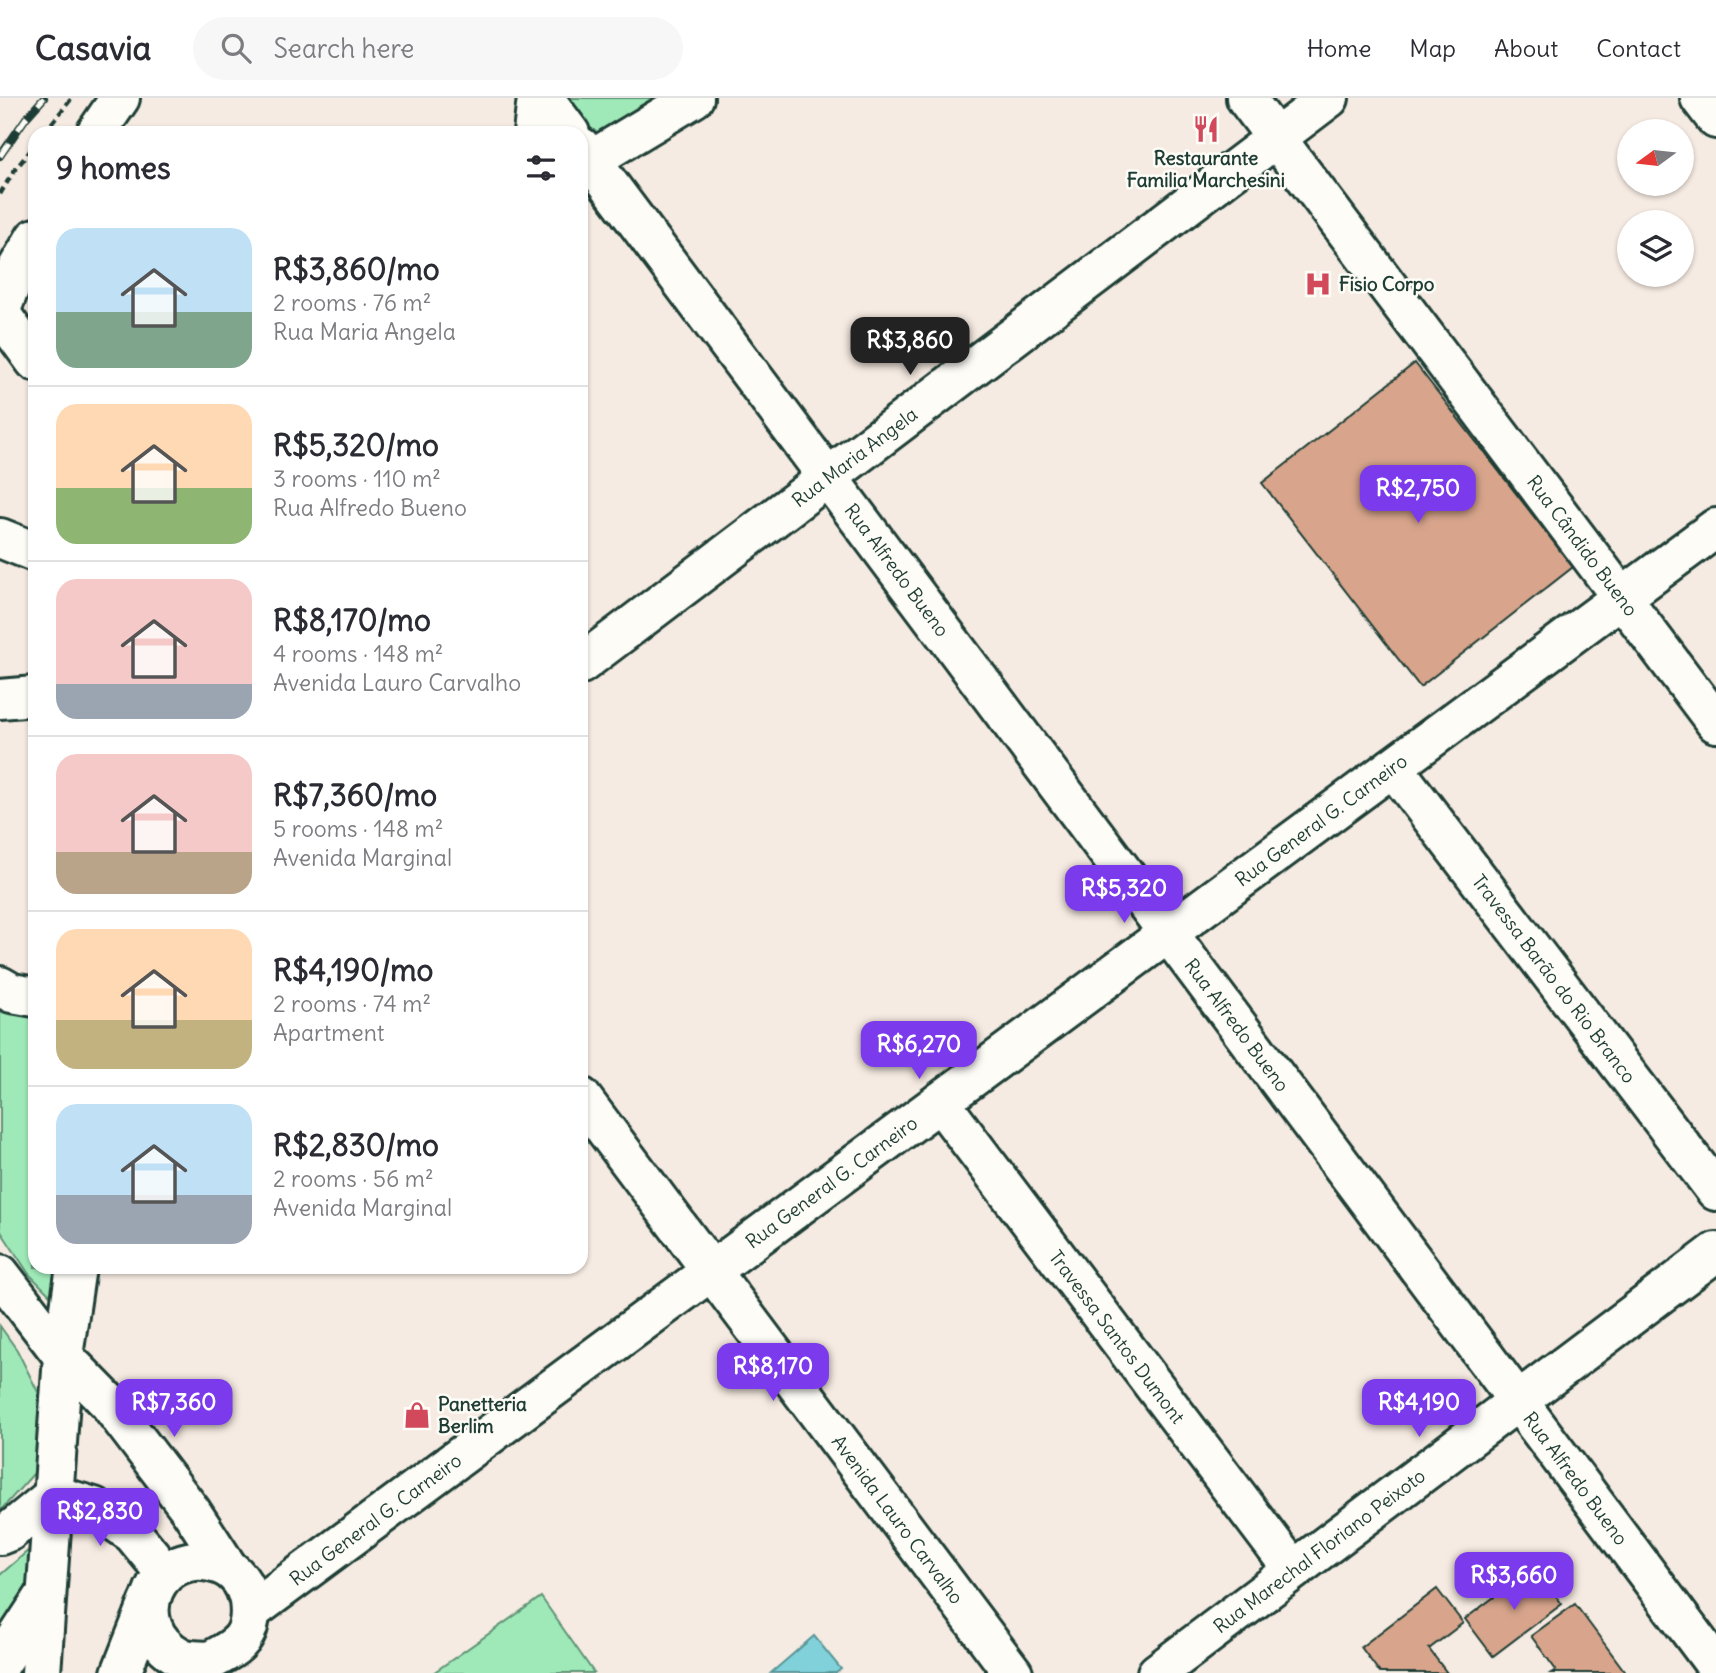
<!DOCTYPE html>
<meta charset="utf-8">
<style>
body{margin:0;font-family:Delius,sans-serif;background:#f7f7f7;color:#2b2b33;height:100vh;display:flex;flex-direction:column;font-size:26px;white-space:nowrap}
*{box-sizing:border-box;margin:0}
p{font-size:23px;color:#7c7c81}
.icon{flex:none;width:38px;height:38px;fill:none;stroke:currentColor;stroke-width:2;stroke-linecap:round;stroke-linejoin:round}
.map{position:relative;flex:1;overflow:hidden}
.sheet{position:absolute;left:28px;top:28px;width:560px;height:1148px;display:flex;flex-direction:column;background:#fff;border-radius:21px;box-shadow:0 2px 5px #0004}
.sheet>*{flex:none}
.needle{width:46px;rotate:255deg}
.buttons{position:absolute;left:1617px;top:21px;display:grid;gap:14px}
.buttons a{display:grid;place-items:center;width:77px;height:77px;border-radius:50%;background:#fff;box-shadow:0 2px 5px #0004;font-size:35px}
.price{position:absolute;translate:-50% -60px;padding:0 16px;border-radius:14px;background:#7c3aed;color:#fff;font-size:23px;line-height:46px;filter:drop-shadow(0 2px 4px #0008)}
.price::after{content:'';position:absolute;left:50%;top:42px;width:21px;height:16px;margin-left:-10px;background:inherit;clip-path:polygon(0 0,100% 0,50% 100%)}
.price.active{background:#222;color:#fff}
ul{padding:0;list-style:none}
li{display:flex;align-items:center;gap:21px;height:175px;padding:0 28px}
li+li{border-top:2px solid #e1e1e2}
li span{display:grid;place-items:center;flex:none;width:196px;height:140px;border-radius:21px;color:#555}
li>.icon{margin-inline-start:auto}
span .icon{width:84px;height:84px;fill:#fffc;stroke-width:1}
li b{font-size:30px}
h2{display:flex;justify-content:space-between;align-items:center;height:84px;padding:0 28px;font-size:30px}
header{display:flex;align-items:center;gap:42px;box-sizing:border-box;height:98px;padding:0 35px;background:#fff;border-bottom:2px solid #e1e1e2}
header strong{font-size:33px}
nav{display:flex;gap:38px;margin-inline-start:auto;font-size:24px}
.search{width:490px;height:63px;background:#f7f7f7;display:flex;align-items:center;gap:18px;box-sizing:border-box;padding:0 24px;border-radius:38px;color:#7c7c81;font-size:26px}
.map>svg:first-child{display:block}
.green{fill:#9fe9b8;stroke:#5f9376;stroke-width:2}
.water{fill:#81d1da;stroke:#5a9698;stroke-width:2}
.building{fill:#d8a58c;stroke:#1f3d34;stroke-width:2}
.lines{fill:none;stroke-linecap:round;stroke-linejoin:round}
.minor-casing{stroke:#1f3d34;stroke-width:44}
.major-casing{stroke:#1f3d34;stroke-width:44}
.path{stroke:#1f3d34;stroke-width:4.5;stroke-dasharray:7 5;stroke-linecap:butt}
.minor{stroke:#fdfcf7;stroke-width:38}
.major{stroke:#fdfcf7;stroke-width:38}
.rail-casing{stroke:#1f3d34;stroke-width:8}
.rail{stroke:#fdfcf7;stroke-width:5;stroke-dasharray:16;stroke-linecap:butt}
.labels{text-anchor:middle;stroke-width:5;stroke-linejoin:round;paint-order:stroke}
.poi-label{font-size:19px;font-weight:bold;fill:#1f3d34;stroke:#fdfcf7;text-anchor:start}
.street-label{font-size:19px;fill:#1f3d34;stroke:#fdfcf7}
</style>
<header>
<strong>Casavia</strong>
<div class="search"><svg class="icon" aria-label="search" viewBox="0 0 24 24"><circle cx="10" cy="10" r="6"/><path d="M15 15l6 6"/></svg>Search here</div>
<nav><a>Home</a><a>Map</a><a>About</a><a>Contact</a></nav>
</header>
<div class="map">
<svg width="1716" height="1575" viewBox="0 0 1716 1575">
<rect width="100%" height="100%" fill="#f6ebe2"/>
<filter id="ink" filterUnits="userSpaceOnUse"><feTurbulence type="fractalNoise" baseFrequency=".0143" numOctaves="2"/><feDisplacementMap in="SourceGraphic" scale="14" xChannelSelector="R" yChannelSelector="G"/><feConvolveMatrix kernelMatrix="1 2 1 2 8 2 1 2 1" color-interpolation-filters="sRGB"/></filter>
<g filter="url(#ink)">
<path class="green" d="M 555,0 L 677,0 L 591,52 Z
M 0,909 L 35,917 L 35,1169 L 61,1169 L 57,1204 L 29,1176 L 0,1132 Z
M 0,1228 L 17,1252 L 38,1294 L 41,1335 L 35,1374 L 0,1413 Z
M 37,1445 L 23,1575 L 0,1575 L 0,1477 Z
M 541,1499 L 594,1575 L 433,1575 Z"/>
<path class="water" d="M 814,1538 L 841,1571 L 836,1575 L 771,1575 Z"/>
<path class="building" d="M 1415,265 L 1573,469 L 1420,589 L 1262,385 Z
M 1534,1469 L 1562,1506 L 1493,1558 L 1465,1521 Z
M 1437,1491 L 1463,1525 L 1429,1551 L 1447,1575 L 1380,1575 L 1361,1549 Z
M 1575,1506 L 1626,1575 L 1551,1575 L 1556,1572 L 1531,1538 Z"/>
<g class="lines">
<defs>
<g id="minor">
<path d="M 544,0 L 570,35"/>
<path id="s1" d="M 1246,0 L 1716,625"/>
<path d="M 1700,0 L 1716,21"/>
<path d="M 533,35 L 537,0"/>
<path id="s2" d="M 581,49 L 1716,1568"/>
<path d="M 581,74 L 591,62 L 694,0"/>
<path d="M 0,215 L 35,263"/>
<path d="M 0,440 L 35,454"/>
<path id="s3" d="M 581,566 L 1329,0"/>
<path d="M 0,601 L 35,598"/>
<path id="s4" d="M 1393,669 L 1716,1093"/>
<path d="M 0,888 L 12,895 L 35,899"/>
<path id="s5" d="M 581,999 L 1013,1575"/>
<path id="s6" d="M 940,1004 L 1293,1472"/>
<path d="M 76,1169 L 63,1258 L 109,1305 L 191,1413 L 228,1470"/>
<path d="M 54,1397 L 94,1409 L 133,1436 L 165,1475"/>
<path id="s7" d="M 250,1514 L 1716,430"/>
<path d="M 0,1566 L 46,1496"/>
<path d="M 121,1575 L 149,1504"/>
<path d="M 191,1575 C 221,1552 256,1552 249,1503 C 246,1487 236,1473 221,1467 C 157,1443 120,1527 180,1559 C 188,1563 199,1562 207,1563"/>
<path id="s8" d="M 1157,1575 L 1716,1154"/>
</g>
<path id="major" d="M 96,35 L 120,0
M 0,214 L 17,171 L 35,140
M 0,1176 L 63,1258 L 41,1575
M 0,1437 L 10,1433 L 54,1397"/>
</defs>
<use href="#minor" class="minor-casing"/>
<use href="#major" class="major-casing"/>
<path class="path" d="M 44,35 L 72,0
M 0,96 L 14,73 L 35,47"/>
<use href="#minor" class="minor"/>
<use href="#major" class="major"/>
<defs>
<path id="rail" d="M 0,58 L 26,20 L 44,0"/>
</defs>
<use href="#rail" class="rail-casing"/>
<use href="#rail" class="rail"/>
</g>
</g>
<defs>
<symbol id="restaurant-bare" viewBox="-9 -9 18 18"><path d="M-5-6h1v4h1v-4h1v4h1v-4h1v5L-1.5 .5V6h-2V.5L-5-1ZM5-6V6H3V1.5H1.5Q1.5-4 5-6Z" fill="#d1495b" stroke="#fdfcf7" stroke-width="2.5" paint-order="stroke"/></symbol>
<symbol id="hospital-bare" viewBox="-9 -9 18 18"><path d="M-5-5h3v3.5h4V-5h3V5h-3V1.5h-4V5h-3Z" fill="#d1495b" stroke="#fdfcf7" stroke-width="2.5" paint-order="stroke"/></symbol>
<symbol id="shop-bare" viewBox="-9 -9 18 18"><path d="M-5-2.5h2.3a2.7 3.5 0 0 1 5.4 0H5L5.5 6h-11ZM-1.5-2.5h3a1.5 2.3 0 0 0-3 0Z" fill="#d1495b" stroke="#fdfcf7" stroke-width="2.5" paint-order="stroke"/></symbol>
</defs>
<g fill-rule="evenodd">
<use href="#restaurant-bare" x="1187" y="12" width="38" height="38"/>
<use href="#hospital-bare" x="1299" y="167" width="38" height="38"/>
<use href="#shop-bare" x="398" y="1298" width="38" height="38"/>
</g>
<g class="labels">
<g class="poi-label">
<text x="1206" y="67" text-anchor="middle">Restaurante<tspan x="1206" dy="22">Familia Marchesini</tspan></text>
<text x="1339" y="193">Fisio Corpo</text>
<text x="438" y="1313">Panetteria<tspan x="438" dy="22">Berlim</tspan></text>
</g>
<g class="street-label">
<text dy="7" stroke="none"><textPath href="#s3" startOffset="343">Rua Maria Angela</textPath></text>
<text dy="7" stroke="none"><textPath href="#s1" startOffset="560">Rua Cândido Bueno</textPath></text>
<text dy="7" stroke="none"><textPath href="#s2" startOffset="528">Rua Alfredo Bueno</textPath></text>
<text dy="7" stroke="none"><textPath href="#s7" startOffset="1332">Rua General G. Carneiro</textPath></text>
<text dy="7" stroke="none"><textPath href="#s4" startOffset="266">Travessa Barão do Rio Branco</textPath></text>
<text dy="7" stroke="none"><textPath href="#s2" startOffset="1096">Rua Alfredo Bueno</textPath></text>
<text dy="7" stroke="none"><textPath href="#s7" startOffset="723">Rua General G. Carneiro</textPath></text>
<text dy="7" stroke="none"><textPath href="#s6" startOffset="294">Travessa Santos Dumont</textPath></text>
<text dy="7" stroke="none"><textPath href="#s2" startOffset="1662">Rua Alfredo Bueno</textPath></text>
<text dy="7" stroke="none"><textPath href="#s7" startOffset="156">Rua General G. Carneiro</textPath></text>
<text dy="7" stroke="none"><textPath href="#s5" startOffset="528">Avenida Lauro Carvalho</textPath></text>
<text dy="7" stroke="none"><textPath href="#s8" startOffset="203">Rua Marechal Floriano Peixoto</textPath></text>
</g>
</g>
</svg>
<div class="buttons">
<a><svg class="needle" viewBox="-14 -14 28 28"><path d="M0-13l5 13h-10z" fill="#e53935"/><path d="M0 13l5-13h-10z" fill="#7c7c81"/></svg></a>
<a><svg class="icon" aria-label="layers" viewBox="0 0 24 24"><path d="M12 4l9 5-9 5-9-5zM3 14l9 5 9-5"/></svg></a>
</div>
<b class="price active" style="left:910px;top:279px">R$3,860</b>
<b class="price" style="left:1418px;top:427px">R$2,750</b>
<b class="price" style="left:1124px;top:827px">R$5,320</b>
<b class="price" style="left:919px;top:983px">R$6,270</b>
<b class="price" style="left:773px;top:1305px">R$8,170</b>
<b class="price" style="left:174px;top:1341px">R$7,360</b>
<b class="price" style="left:1419px;top:1341px">R$4,190</b>
<b class="price" style="left:100px;top:1450px">R$2,830</b>
<b class="price" style="left:1514px;top:1514px">R$3,660</b>
<section class="sheet">
<h2>9 homes<svg class="icon" aria-label="filters" viewBox="0 0 24 24"><path d="M4 7h16M4 17h16"/><circle cx="9" cy="7" r="2"/><circle cx="15" cy="17" r="2"/></svg></h2>
<ul>
<li><span style="background:linear-gradient(#bfe0f5 60%,#7fa58c 0)"><svg class="icon" aria-label="home" viewBox="0 0 24 24"><path d="M3 11l9-7 9 7M6 9v11h12V9"/></svg></span><div><b>R$3,860/mo</b><p>2 rooms · 76 m²</p><p>Rua Maria Angela</p></div></li>
<li><span style="background:linear-gradient(#ffd9b3 60%,#8fb573 0)"><svg class="icon" aria-label="home" viewBox="0 0 24 24"><path d="M3 11l9-7 9 7M6 9v11h12V9"/></svg></span><div><b>R$5,320/mo</b><p>3 rooms · 110 m²</p><p>Rua Alfredo Bueno</p></div></li>
<li><span style="background:linear-gradient(#f6c9c9 75%,#9aa5b1 0)"><svg class="icon" aria-label="home" viewBox="0 0 24 24"><path d="M3 11l9-7 9 7M6 9v11h12V9"/></svg></span><div><b>R$8,170/mo</b><p>4 rooms · 148 m²</p><p>Avenida Lauro Carvalho</p></div></li>
<li><span style="background:linear-gradient(#f6c9c9 70%,#b9a48a 0)"><svg class="icon" aria-label="home" viewBox="0 0 24 24"><path d="M3 11l9-7 9 7M6 9v11h12V9"/></svg></span><div><b>R$7,360/mo</b><p>5 rooms · 148 m²</p><p>Avenida Marginal</p></div></li>
<li><span style="background:linear-gradient(#ffd9b3 65%,#c2b280 0)"><svg class="icon" aria-label="home" viewBox="0 0 24 24"><path d="M3 11l9-7 9 7M6 9v11h12V9"/></svg></span><div><b>R$4,190/mo</b><p>2 rooms · 74 m²</p><p>Apartment</p></div></li>
<li><span style="background:linear-gradient(#bfe0f5 65%,#9aa5b1 0)"><svg class="icon" aria-label="home" viewBox="0 0 24 24"><path d="M3 11l9-7 9 7M6 9v11h12V9"/></svg></span><div><b>R$2,830/mo</b><p>2 rooms · 56 m²</p><p>Avenida Marginal</p></div></li>
</ul>
</section>
</div>
